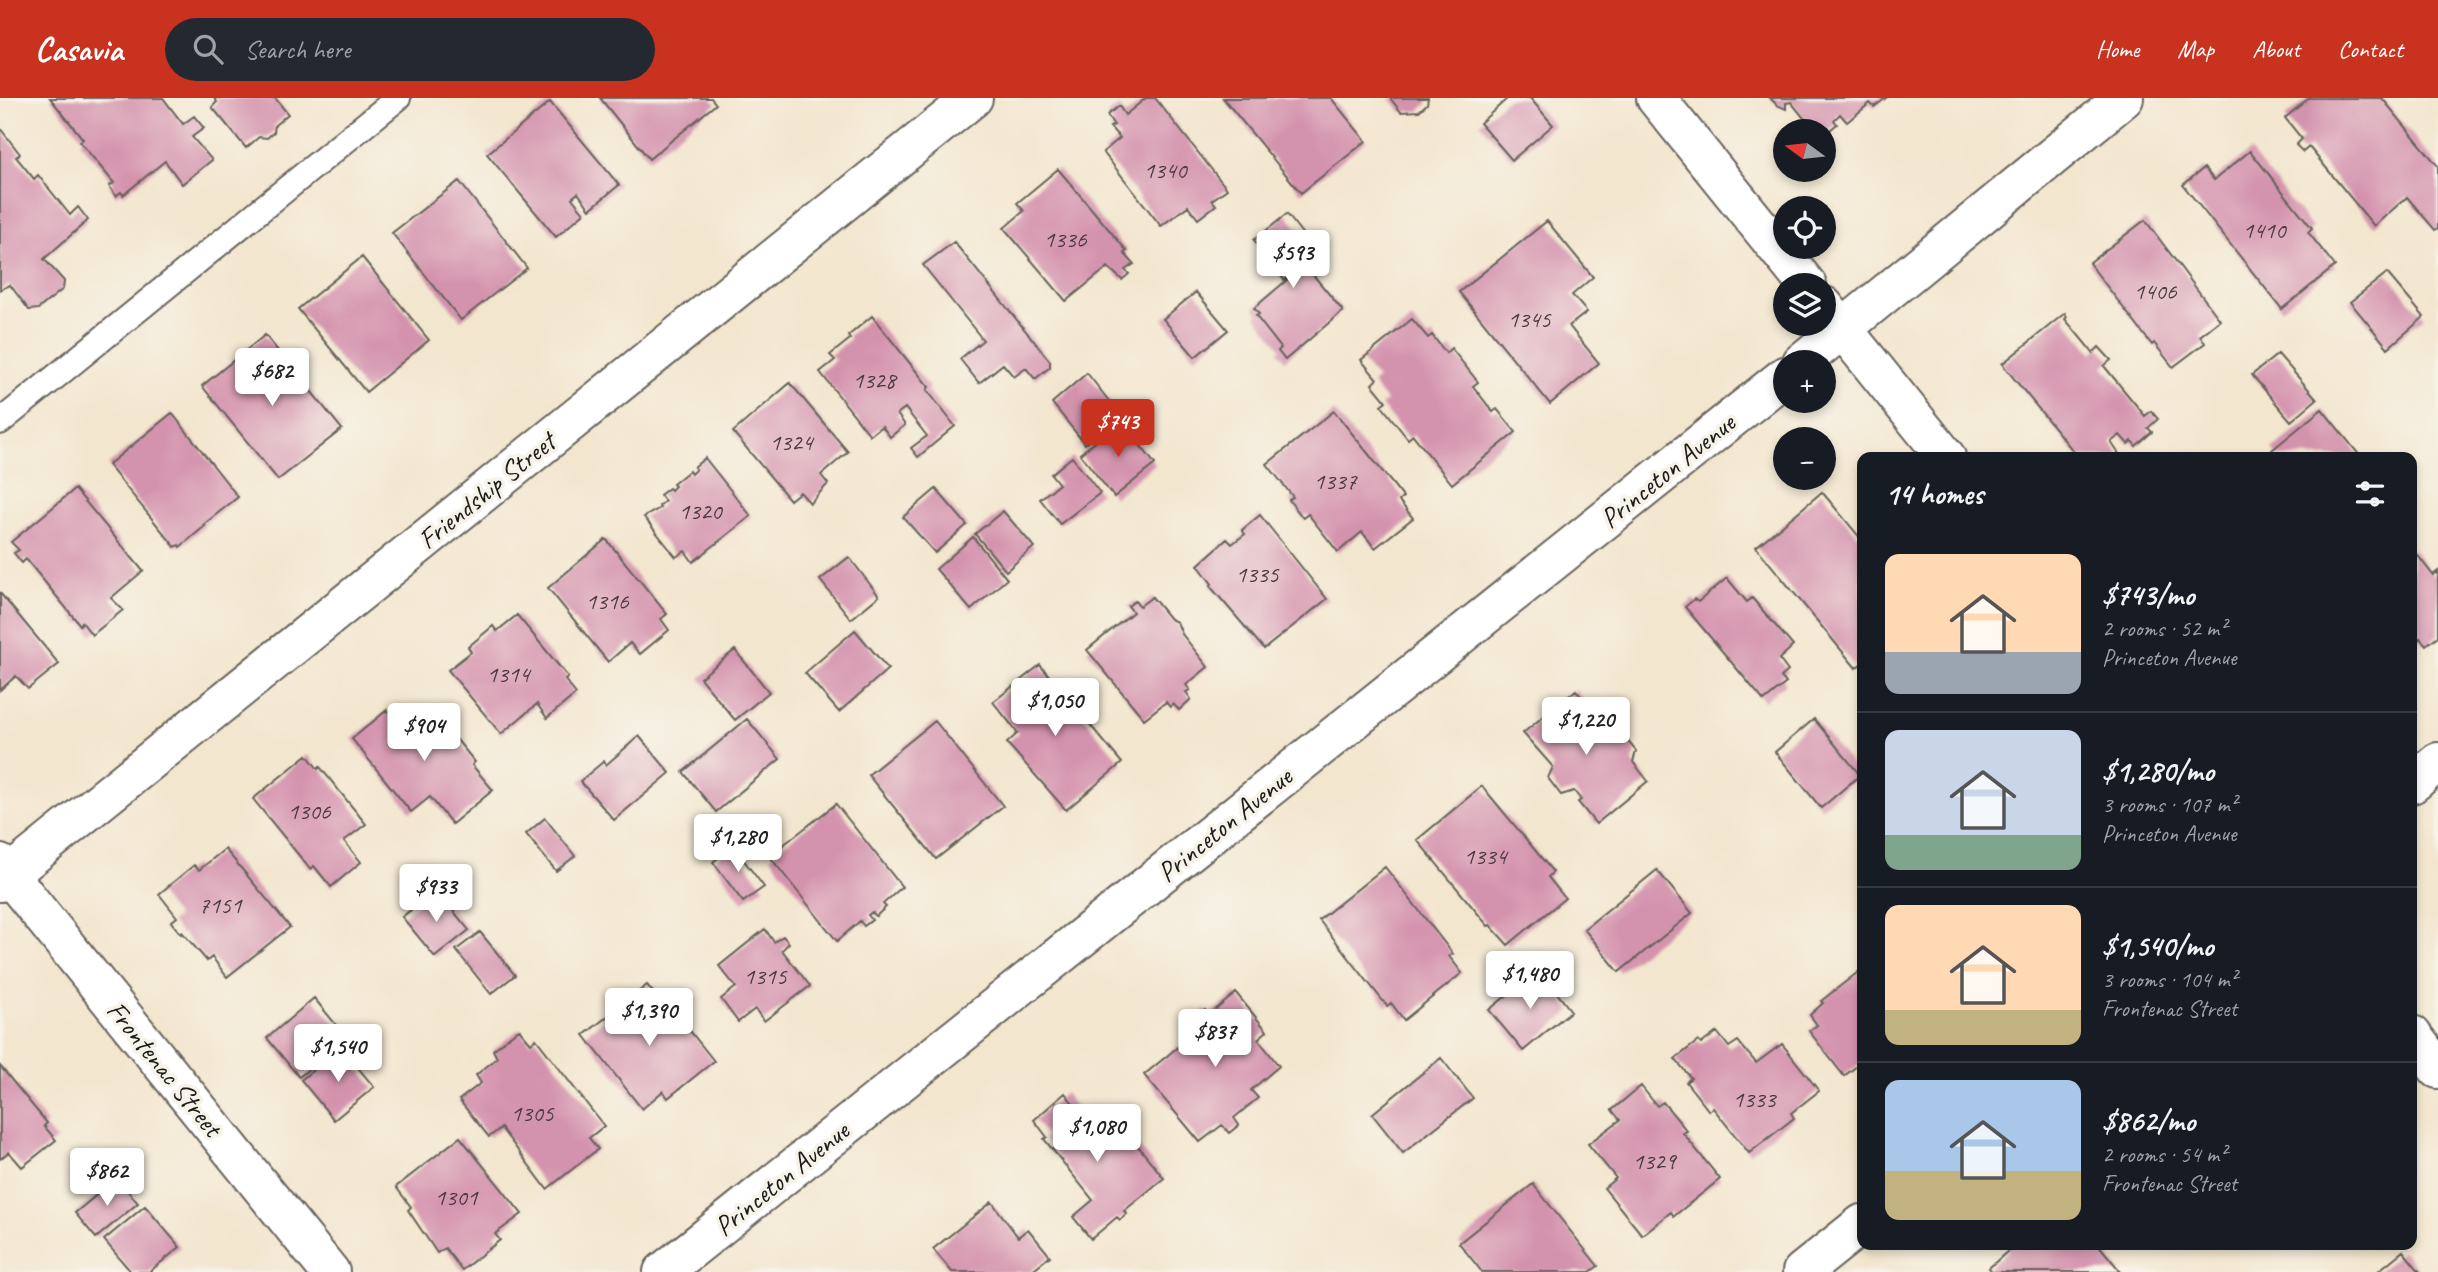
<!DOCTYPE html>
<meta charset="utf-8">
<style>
body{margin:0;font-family:Caveat,sans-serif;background:#242831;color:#f1f3f6;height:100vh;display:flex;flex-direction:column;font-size:26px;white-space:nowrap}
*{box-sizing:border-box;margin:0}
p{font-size:23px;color:#9ea1a6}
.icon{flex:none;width:38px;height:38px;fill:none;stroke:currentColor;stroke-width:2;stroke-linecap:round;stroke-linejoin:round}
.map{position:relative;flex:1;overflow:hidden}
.side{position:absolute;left:1857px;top:354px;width:560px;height:798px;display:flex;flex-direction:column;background:#171b24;border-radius:14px;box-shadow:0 4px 10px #0003}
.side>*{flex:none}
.needle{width:46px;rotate:285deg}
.controls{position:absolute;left:1773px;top:21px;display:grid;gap:14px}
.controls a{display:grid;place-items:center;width:63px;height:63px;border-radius:50%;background:#171b24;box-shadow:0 4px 10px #0003;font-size:35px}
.price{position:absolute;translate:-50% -60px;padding:0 16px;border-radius:7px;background:#fff;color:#222;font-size:23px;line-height:46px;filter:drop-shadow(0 2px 4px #0008)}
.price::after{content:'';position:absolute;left:50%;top:42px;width:21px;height:16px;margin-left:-10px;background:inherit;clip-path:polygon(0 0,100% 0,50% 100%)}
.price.current{background:#c8321e;color:#fff}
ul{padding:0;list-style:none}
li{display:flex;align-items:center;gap:21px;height:175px;padding:0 28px}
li+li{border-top:2px solid #363941}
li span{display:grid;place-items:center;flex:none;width:196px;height:140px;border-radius:14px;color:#555}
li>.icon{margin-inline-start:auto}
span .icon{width:84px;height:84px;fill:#fffc;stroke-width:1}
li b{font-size:30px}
h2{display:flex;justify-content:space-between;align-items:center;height:84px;padding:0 28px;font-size:30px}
header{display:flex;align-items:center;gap:42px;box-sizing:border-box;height:98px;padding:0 35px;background:#c8321e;color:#fff}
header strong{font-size:33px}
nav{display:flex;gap:38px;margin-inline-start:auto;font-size:24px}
.search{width:490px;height:63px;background:#242831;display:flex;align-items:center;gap:18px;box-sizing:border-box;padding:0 24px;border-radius:38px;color:#9ea1a6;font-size:26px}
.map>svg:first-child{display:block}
.building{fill:#d493ad}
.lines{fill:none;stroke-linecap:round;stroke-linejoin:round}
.lane-casing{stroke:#67635b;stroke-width:28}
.street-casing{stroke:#67635b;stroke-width:42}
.lane{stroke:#fff;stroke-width:24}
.street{stroke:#fff;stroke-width:38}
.labels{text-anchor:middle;stroke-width:7;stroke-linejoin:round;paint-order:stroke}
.number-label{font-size:24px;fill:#4a3a40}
.street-label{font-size:28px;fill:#1c1c1c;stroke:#f7f3e8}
</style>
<header>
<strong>Casavia</strong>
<div class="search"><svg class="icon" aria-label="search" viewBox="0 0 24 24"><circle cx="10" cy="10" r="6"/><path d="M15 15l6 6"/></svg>Search here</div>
<nav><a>Home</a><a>Map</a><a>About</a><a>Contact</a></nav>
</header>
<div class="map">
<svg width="2438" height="1174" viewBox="0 0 2438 1174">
<rect width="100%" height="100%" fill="#f7f3e8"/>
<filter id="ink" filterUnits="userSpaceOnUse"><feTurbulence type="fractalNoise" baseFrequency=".0143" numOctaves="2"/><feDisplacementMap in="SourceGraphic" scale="14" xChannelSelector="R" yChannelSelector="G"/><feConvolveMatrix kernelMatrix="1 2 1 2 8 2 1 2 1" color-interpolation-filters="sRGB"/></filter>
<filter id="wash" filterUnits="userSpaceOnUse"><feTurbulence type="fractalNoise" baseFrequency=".00686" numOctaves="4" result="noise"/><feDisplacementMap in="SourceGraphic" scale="28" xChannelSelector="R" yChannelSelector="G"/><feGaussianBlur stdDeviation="1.57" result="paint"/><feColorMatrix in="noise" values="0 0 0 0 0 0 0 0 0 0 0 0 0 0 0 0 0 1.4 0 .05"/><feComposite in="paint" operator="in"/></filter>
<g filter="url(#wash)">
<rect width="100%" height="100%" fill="#f3e6cf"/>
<g id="blocks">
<path class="building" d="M 50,0 L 163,0 L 183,26 L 194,18 L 204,30 L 192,39 L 212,62 L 182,86 L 165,63 L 123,97 L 121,94 L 116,98 L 109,88 L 114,85 L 80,44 L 83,41 Z
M 214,0 L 275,0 L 288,16 L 275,27 L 274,34 L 267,40 L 259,39 L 246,50 L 212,9 L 217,4 Z
M 600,0 L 711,0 L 716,6 L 649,61 Z
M 1146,0 L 1155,0 L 1227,91 L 1212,102 L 1216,107 L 1198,121 L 1188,108 L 1161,128 L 1103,54 L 1120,40 L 1110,29 L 1114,27 L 1107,17 L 1119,8 L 1125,17 Z
M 1223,0 L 1331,0 L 1366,43 L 1301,95 Z
M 1390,0 L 1428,0 L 1427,6 L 1419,13 L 1401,14 Z
M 1508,0 L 1530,0 L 1553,27 L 1512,62 L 1480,25 Z
M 1770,0 L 1886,0 L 1874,9 L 1870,5 L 1847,24 L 1840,16 L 1834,22 L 1837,26 L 1824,37 L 1824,33 L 1809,33 L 1804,27 L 1808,25 L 1791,4 L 1786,5 L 1786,11 L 1777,7 Z
M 2309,0 L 2382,0 L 2438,68 L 2438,130 L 2435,132 L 2407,99 L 2374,128 L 2309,49 L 2303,54 L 2296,47 L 2302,41 L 2285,20 Z
M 550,4 L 619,87 L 590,111 L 578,95 L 572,100 L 584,115 L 556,139 L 487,56 Z
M 0,30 L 20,56 L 16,59 L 34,81 L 38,77 L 70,117 L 78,109 L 88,122 L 44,161 L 64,183 L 63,191 L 38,211 L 29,212 L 10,187 L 0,192 Z
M 2250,53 L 2312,130 L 2308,134 L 2335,168 L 2282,211 L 2183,87 L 2204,70 L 2214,82 Z
M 1058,71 L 1127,153 L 1124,155 L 1134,166 L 1125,172 L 1129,176 L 1122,182 L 1108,169 L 1066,203 L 1004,130 L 1024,113 L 1017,105 Z
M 459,83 L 527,170 L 461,222 L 392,135 Z
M 1287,116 L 1318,156 L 1304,166 L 1343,213 L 1285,262 L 1278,253 L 1281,250 L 1256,218 L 1259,216 L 1254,210 L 1301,170 L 1284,182 L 1254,142 Z
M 2145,122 L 2220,222 L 2200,238 L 2205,245 L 2173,269 L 2154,245 L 2152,247 L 2089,165 Z
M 1547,123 L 1593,179 L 1572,197 L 1587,214 L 1569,228 L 1599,265 L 1550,306 L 1459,194 Z
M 954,144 L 1050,263 L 1050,269 L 1035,281 L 1026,270 L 1014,279 L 1003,266 L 979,285 L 960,261 L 983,242 L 923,167 Z
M 362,159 L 429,242 L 366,294 L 298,211 Z
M 2387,175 L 2424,219 L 2388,250 L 2350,204 Z
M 1196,194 L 1228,232 L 1195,259 L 1163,221 Z
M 2065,215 L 2067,219 L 2065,221 L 2093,255 L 2099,249 L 2111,262 L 2104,268 L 2145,318 L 2151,313 L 2158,321 L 2148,330 L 2152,334 L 2136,348 L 2132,343 L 2128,346 L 2120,337 L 2111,344 L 2119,356 L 2116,359 L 2078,359 L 2002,266 Z
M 872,218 L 929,289 L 927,292 L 955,328 L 918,359 L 911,350 L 927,338 L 905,310 L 897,316 L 905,327 L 890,339 L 882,328 L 870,337 L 820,274 L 835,262 L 830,257 L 850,241 L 848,238 Z
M 1412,221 L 1428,240 L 1432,237 L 1446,255 L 1451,250 L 1478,284 L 1473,288 L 1493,314 L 1497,311 L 1516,334 L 1452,386 L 1413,337 L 1408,341 L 1381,307 L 1386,303 L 1372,286 L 1377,281 L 1361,262 Z
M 265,237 L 342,331 L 278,382 L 202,288 Z
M 2278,256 L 2317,301 L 2291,323 L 2252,277 Z
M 1087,275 L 1120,317 L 1085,346 L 1052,305 Z
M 790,285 L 848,354 L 821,377 L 828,386 L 810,405 L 800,394 L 790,402 L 733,334 Z
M 2322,311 L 2361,359 L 2277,359 L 2272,352 Z
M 1334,313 L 1403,399 L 1399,403 L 1413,420 L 1375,450 L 1362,434 L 1338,454 L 1308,416 L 1303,420 L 1289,402 L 1293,399 L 1267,366 Z
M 172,315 L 238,399 L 203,427 L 205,428 L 180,449 L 179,447 L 175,449 L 108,367 Z
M 1121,323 L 1155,366 L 1114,399 L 1080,356 Z
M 1072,359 L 1100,395 L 1060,426 L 1040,401 L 1059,386 L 1051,376 Z
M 705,360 L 751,418 L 693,464 L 685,453 L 676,459 L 644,419 L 660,410 L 659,408 L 665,403 L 660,397 L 669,390 L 671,392 L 675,388 L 673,386 L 689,373 L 691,376 L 696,371 L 694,369 Z
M 75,391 L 143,473 L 111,500 L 123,512 L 92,537 L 82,524 L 80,527 L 26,461 L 22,465 L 14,455 L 19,452 L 11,444 Z
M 936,391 L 967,427 L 935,455 L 903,419 Z
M 1822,394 L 1862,442 L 1862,565 L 1856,570 L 1756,449 Z
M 1003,413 L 1034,449 L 1006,473 L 975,436 Z
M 1260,417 L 1327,501 L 1264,551 L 1210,488 L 1212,486 L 1198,467 L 1227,441 L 1232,446 L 1245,436 L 1242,432 Z
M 973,439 L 1007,481 L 971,512 L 936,471 Z
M 606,441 L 667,516 L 661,521 L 669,532 L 640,556 L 630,545 L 608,564 L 548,490 Z
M 2412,450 L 2433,477 L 2438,473 L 2438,538 L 2426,547 L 2420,540 L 2412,547 Z
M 849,459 L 879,498 L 851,521 L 820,482 Z
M 1727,480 L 1747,504 L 1752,500 L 1793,548 L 1779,561 L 1788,573 L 1781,579 L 1786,585 L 1764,603 L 1685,509 L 1694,501 L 1698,504 Z
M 0,495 L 59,566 L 28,591 L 16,578 L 0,592 Z
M 1152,499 L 1170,521 L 1177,524 L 1182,536 L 1208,569 L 1186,587 L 1190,592 L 1186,594 L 1191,601 L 1179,612 L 1173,606 L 1170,609 L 1166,604 L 1144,621 L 1087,552 L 1133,514 L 1128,508 L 1135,503 L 1140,508 Z
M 517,517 L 568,579 L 565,582 L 576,596 L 547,620 L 537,606 L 501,636 L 448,572 L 471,554 L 468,549 L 493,528 L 497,533 Z
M 855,532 L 888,571 L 839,614 L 805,575 Z
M 735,552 L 769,594 L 735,622 L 700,580 Z
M 1040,567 L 1122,665 L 1066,712 L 1007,645 L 1018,635 L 993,604 Z
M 1576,592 L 1615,642 L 1626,641 L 1636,653 L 1633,664 L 1648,683 L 1596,726 L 1578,704 L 1581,702 L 1574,693 L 1561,697 L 1548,680 L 1553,669 L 1523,635 Z
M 430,609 L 475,664 L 472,667 L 493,692 L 452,726 L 430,699 L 411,714 L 352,641 L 387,612 L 398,626 L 416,611 L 420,616 Z
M 747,621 L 780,661 L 716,714 L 683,674 Z
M 1814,621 L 1860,677 L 1821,710 L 1775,654 Z
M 935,623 L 1003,708 L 936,761 L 868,677 Z
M 639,638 L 670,675 L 614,722 L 580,683 L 604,663 L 606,667 Z
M 307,657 L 318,671 L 320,669 L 366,726 L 344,743 L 361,764 L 331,789 L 314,768 L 310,771 L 253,701 Z
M 1482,688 L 1553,774 L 1548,779 L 1565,800 L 1508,847 L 1490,827 L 1488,828 L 1417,742 Z
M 836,706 L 902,789 L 883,806 L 886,809 L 876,818 L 872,814 L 868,817 L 872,822 L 864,828 L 860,823 L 837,843 L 770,759 L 777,753 L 769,744 L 775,740 L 782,748 Z
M 545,720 L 575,758 L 556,773 L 526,736 Z
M 733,748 L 764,789 L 743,804 L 713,764 Z
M 225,751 L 290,829 L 227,879 L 212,859 L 207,863 L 182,834 L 181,836 L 171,824 L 177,819 L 159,796 L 194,767 L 199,772 Z
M 1385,769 L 1453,856 L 1449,858 L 1462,875 L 1404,922 L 1391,905 L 1387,908 L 1319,822 Z
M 1657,772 L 1692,815 L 1619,874 L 1584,831 Z
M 436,792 L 469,832 L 435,859 L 402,819 Z
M 765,831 L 774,844 L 783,838 L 789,845 L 782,852 L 810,888 L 764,923 L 755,911 L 738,924 L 721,901 L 736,889 L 719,868 Z
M 480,834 L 515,877 L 491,896 L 456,852 Z
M 1862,871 L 1862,964 L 1844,978 L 1809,933 L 1817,927 L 1810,917 L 1823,905 L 1821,903 Z
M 1532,877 L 1536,883 L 1543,877 L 1571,913 L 1523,953 L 1489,912 Z
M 647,887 L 668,912 L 671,909 L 714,963 L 668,1000 L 663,993 L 642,1011 L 584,937 Z
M 1236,895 L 1267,933 L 1258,941 L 1279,968 L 1251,992 L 1258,1000 L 1234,1020 L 1239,1027 L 1229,1035 L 1222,1027 L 1200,1044 L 1144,977 L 1191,938 L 1187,934 L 1196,927 L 1192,923 L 1205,912 L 1209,917 Z
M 314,900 L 347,940 L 299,979 L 267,940 Z
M 519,931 L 531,945 L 536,941 L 604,1028 L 589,1040 L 598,1051 L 547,1091 L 501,1030 L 489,1039 L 459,1002 L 481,985 L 476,977 L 497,960 L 493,952 Z
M 1717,934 L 1729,949 L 1738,943 L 1756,965 L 1782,946 L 1819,993 L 1791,1015 L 1794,1020 L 1749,1055 L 1713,1010 L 1709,1013 L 1686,984 L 1691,980 L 1675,961 L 1698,943 L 1701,946 Z
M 341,949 L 374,989 L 334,1022 L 301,982 Z
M 1441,960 L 1473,1000 L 1403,1055 L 1372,1016 Z
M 0,968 L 47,1025 L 44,1028 L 56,1042 L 22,1069 L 9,1054 L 0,1061 Z
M 1641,988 L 1657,1008 L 1663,1004 L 1687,1033 L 1683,1035 L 1720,1081 L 1674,1118 L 1671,1114 L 1642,1137 L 1604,1090 L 1616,1080 L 1588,1046 L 1620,1022 L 1612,1012 Z
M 1065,995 L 1078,1012 L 1082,1010 L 1114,1049 L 1129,1037 L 1164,1080 L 1124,1113 L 1127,1116 L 1120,1122 L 1117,1119 L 1091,1141 L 1073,1119 L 1093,1102 L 1044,1041 L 1047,1039 L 1034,1022 Z
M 460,1039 L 522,1116 L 495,1136 L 500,1142 L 462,1172 L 445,1150 L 437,1155 L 408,1112 L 411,1109 L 396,1089 Z
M 117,1080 L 138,1105 L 96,1140 L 75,1115 Z
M 1533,1086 L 1598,1168 L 1590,1174 L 1482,1174 L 1459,1145 Z
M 992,1104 L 1018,1139 L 1028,1131 L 1050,1158 L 1030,1174 L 952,1174 L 933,1151 Z
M 145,1108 L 180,1149 L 149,1174 L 131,1174 L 104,1142 Z
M 2011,1146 L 2098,1146 L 2121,1174 L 1992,1174 L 1989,1170 L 2009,1152 L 2007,1150 Z
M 2403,1153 L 2420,1174 L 2377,1174 Z"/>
</g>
</g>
<g filter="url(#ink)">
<use href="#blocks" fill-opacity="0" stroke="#67635b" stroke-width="2"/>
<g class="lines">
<defs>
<path id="lane" d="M 0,324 L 398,0"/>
<path id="street" d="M 1656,0 L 1807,187
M 1824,208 L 1946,359
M 1802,264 L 2124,0
M 2412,686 L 2438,664
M 0,766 L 330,1174
M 0,784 L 973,0
M 2412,937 L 2438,971
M 663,1174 L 1785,278
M 1802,1174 L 1862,1126"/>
</defs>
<use href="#lane" class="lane-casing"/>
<use href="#street" class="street-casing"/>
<use href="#lane" class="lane"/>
<use href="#street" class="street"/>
</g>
</g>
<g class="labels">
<g class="number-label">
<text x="1165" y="80">1340</text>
<text x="2264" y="140">1410</text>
<text x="1065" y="149">1336</text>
<text x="2155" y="201">1406</text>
<text x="1529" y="229">1345</text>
<text x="874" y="290">1328</text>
<text x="791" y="352">1324</text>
<text x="1335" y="391">1337</text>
<text x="700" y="421">1320</text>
<text x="1257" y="484">1335</text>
<text x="607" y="511">1316</text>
<text x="508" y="584">1314</text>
<text x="309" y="721">1306</text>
<text x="1485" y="766">1334</text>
<text x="220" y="815">7151</text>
<text x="765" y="886">1315</text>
<text x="1754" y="1009">1333</text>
<text x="532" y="1023">1305</text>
<text x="1654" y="1071">1329</text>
<text x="456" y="1107">1301</text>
</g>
<g class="street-label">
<text transform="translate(1667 372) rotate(-39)" y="10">Princeton Avenue</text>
<text transform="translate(486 392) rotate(-39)" y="10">Friendship Street</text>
<text transform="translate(1224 726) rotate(-39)" y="10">Princeton Avenue</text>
<text transform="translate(165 970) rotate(51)" y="10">Frontenac Street</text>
<text transform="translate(781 1080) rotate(-39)" y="10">Princeton Avenue</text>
</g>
</g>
</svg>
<div class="controls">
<a><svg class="needle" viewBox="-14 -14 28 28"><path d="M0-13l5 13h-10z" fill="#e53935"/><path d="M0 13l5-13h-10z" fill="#9ea1a6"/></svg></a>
<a><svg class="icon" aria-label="locate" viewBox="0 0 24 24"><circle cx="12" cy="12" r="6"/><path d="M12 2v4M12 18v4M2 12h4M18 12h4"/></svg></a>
<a><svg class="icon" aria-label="layers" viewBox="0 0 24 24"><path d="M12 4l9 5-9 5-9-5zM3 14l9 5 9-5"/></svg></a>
<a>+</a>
<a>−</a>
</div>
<b class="price" style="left:1293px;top:192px">$593</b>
<b class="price" style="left:272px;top:310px">$682</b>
<b class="price current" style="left:1118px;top:361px">$743</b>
<b class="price" style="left:1055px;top:640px">$1,050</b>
<b class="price" style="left:1586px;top:659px">$1,220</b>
<b class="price" style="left:424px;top:665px">$904</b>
<b class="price" style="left:738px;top:776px">$1,280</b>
<b class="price" style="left:436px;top:826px">$933</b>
<b class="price" style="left:1530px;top:913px">$1,480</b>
<b class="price" style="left:649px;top:950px">$1,390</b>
<b class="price" style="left:1215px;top:971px">$837</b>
<b class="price" style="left:338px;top:986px">$1,540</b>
<b class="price" style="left:1097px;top:1066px">$1,080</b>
<b class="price" style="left:107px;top:1110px">$862</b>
<section class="side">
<h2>14 homes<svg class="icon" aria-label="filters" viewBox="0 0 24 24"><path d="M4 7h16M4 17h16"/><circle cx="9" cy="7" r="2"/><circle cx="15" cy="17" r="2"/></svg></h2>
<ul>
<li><span style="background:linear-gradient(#ffd9b3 70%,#9aa5b1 0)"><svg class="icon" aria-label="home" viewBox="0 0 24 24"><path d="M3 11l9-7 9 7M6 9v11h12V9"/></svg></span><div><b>$743/mo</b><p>2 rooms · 52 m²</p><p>Princeton Avenue</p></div></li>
<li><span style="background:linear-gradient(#c9d6e8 75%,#7fa58c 0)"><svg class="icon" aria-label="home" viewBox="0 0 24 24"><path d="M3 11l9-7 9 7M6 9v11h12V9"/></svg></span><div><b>$1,280/mo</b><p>3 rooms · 107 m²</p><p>Princeton Avenue</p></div></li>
<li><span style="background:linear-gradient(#ffd9b3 75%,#c2b280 0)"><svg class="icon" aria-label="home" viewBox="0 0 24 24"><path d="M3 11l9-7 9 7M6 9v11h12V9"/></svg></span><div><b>$1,540/mo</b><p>3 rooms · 104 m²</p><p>Frontenac Street</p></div></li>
<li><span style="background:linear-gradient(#a9c7e8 65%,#c2b280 0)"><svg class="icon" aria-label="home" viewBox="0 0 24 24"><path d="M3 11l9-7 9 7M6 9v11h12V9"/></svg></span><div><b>$862/mo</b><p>2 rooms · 54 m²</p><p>Frontenac Street</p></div></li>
</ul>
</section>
</div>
